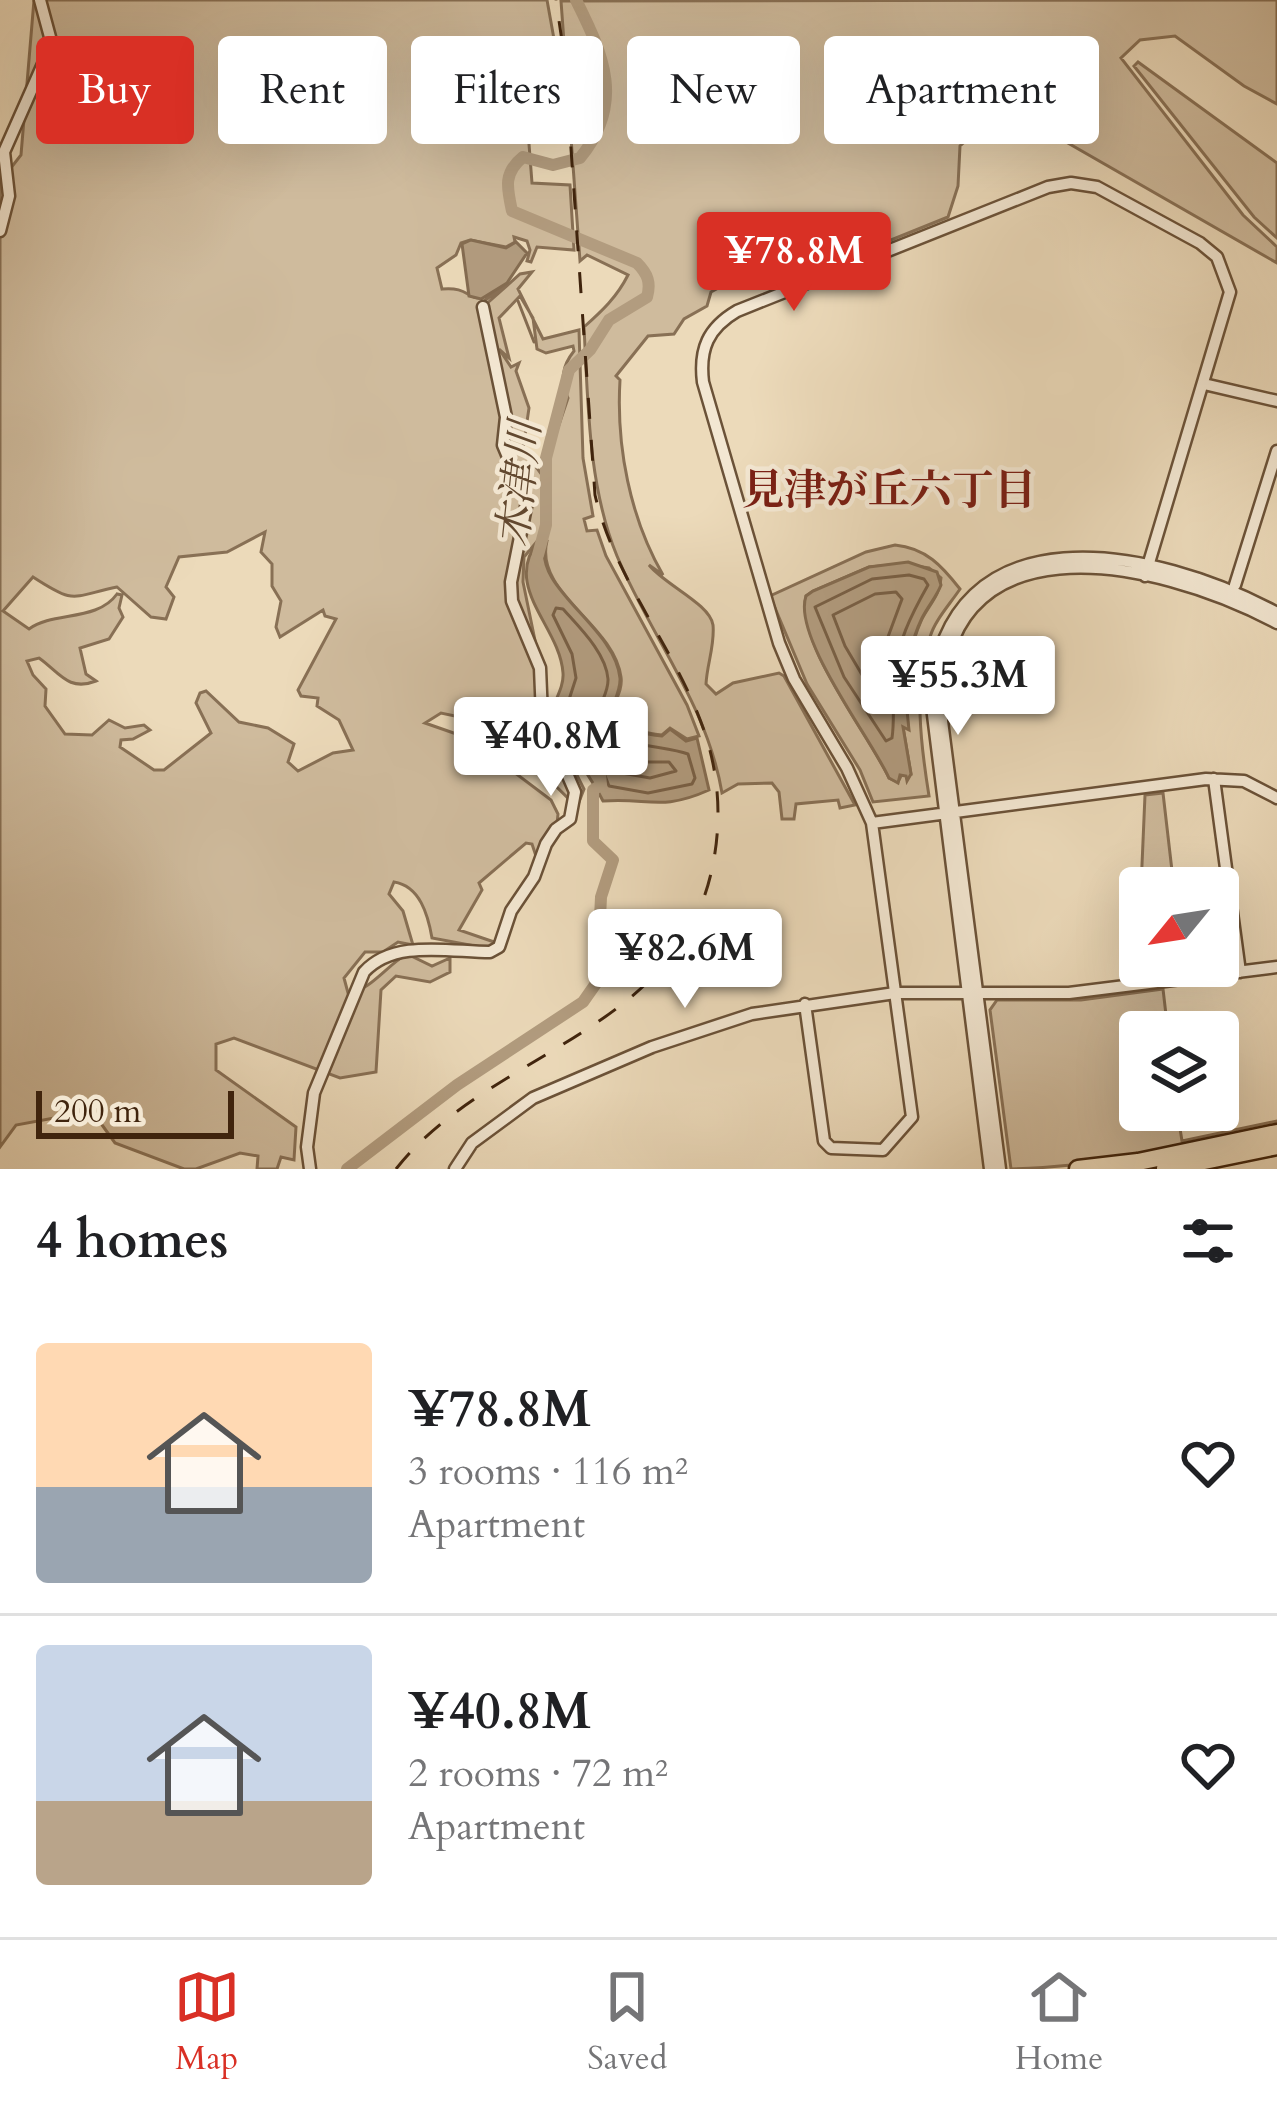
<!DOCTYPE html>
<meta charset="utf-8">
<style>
body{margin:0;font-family:Cardo,"Noto Serif JP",serif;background:#f2f2f2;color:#202124;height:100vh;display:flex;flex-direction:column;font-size:45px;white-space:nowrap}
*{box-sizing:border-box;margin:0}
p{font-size:39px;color:#757577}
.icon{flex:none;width:66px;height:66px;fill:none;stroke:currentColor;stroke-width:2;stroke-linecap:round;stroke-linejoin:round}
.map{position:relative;height:1169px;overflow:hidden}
.sheet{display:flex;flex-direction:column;background:#fff;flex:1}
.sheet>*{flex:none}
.banner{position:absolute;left:36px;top:36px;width:1206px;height:108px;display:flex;gap:24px}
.needle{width:78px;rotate:240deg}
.fabs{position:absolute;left:1119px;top:867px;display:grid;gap:24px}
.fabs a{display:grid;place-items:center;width:120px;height:120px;border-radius:12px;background:#fff;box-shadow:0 12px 48px #0002;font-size:60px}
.scale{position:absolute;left:36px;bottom:30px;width:198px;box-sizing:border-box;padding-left:12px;border:6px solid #40240d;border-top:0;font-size:33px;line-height:42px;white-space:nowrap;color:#40240d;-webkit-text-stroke:9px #f3e7d2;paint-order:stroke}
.price{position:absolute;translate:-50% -102px;padding:0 27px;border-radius:12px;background:#fff;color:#222;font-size:39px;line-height:78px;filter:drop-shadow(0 3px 6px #0008)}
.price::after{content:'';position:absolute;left:50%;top:72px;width:36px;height:27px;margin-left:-18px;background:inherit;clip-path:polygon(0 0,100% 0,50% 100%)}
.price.on{background:#d93025;color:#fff}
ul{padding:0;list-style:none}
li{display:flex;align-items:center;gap:36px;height:300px;padding:0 36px}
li+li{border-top:3px solid #e0e0e0}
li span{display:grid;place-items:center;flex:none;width:336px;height:240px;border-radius:12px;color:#555}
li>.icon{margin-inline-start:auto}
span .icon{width:144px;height:144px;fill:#fffc;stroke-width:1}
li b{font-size:51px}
h2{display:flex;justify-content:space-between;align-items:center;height:144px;padding:0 36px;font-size:51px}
.tag{padding:0 42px;border-radius:12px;background:#fff;box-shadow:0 12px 48px #0002;font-size:42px;line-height:108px}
.tag.on{background:#d93025;color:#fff}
.menu{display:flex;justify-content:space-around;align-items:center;height:168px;border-top:3px solid #e0e0e0;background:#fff;font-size:33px;color:#757577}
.menu a{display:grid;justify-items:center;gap:6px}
.menu .on{color:#d93025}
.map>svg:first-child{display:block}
.green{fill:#cfbb9d;stroke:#887055;stroke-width:3;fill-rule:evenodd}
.water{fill:#b29c7f;stroke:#846c51;stroke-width:3}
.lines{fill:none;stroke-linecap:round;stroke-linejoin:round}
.shore{stroke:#796046;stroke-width:3}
.stream{stroke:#846c51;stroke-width:3}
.river{stroke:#b29c7f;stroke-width:12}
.minor-casing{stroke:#6b5238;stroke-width:15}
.highway-casing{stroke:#40240d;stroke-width:21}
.minor{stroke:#f3e7d2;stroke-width:10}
.highway{stroke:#ecdaba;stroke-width:16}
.rail{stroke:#40240d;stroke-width:3;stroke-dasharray:21 21;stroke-linecap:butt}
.labels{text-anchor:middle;stroke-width:9;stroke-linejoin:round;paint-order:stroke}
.water-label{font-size:42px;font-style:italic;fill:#62482f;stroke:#f3e7d2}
.neighbourhood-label{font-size:42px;font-weight:bold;fill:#7a1f14;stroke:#f3e7d2}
</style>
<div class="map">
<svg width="1277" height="1169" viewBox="0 0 1277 1169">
<rect width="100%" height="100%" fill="#ecdaba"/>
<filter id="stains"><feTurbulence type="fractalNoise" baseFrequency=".00167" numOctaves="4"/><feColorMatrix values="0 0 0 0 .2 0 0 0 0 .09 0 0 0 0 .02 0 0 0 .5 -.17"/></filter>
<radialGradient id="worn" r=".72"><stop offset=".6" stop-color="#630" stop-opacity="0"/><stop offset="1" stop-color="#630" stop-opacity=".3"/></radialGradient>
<path class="green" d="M 34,0 L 547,0 L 554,39 L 523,61 L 526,79 L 555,95 L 553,125 L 538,118 L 528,131 L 532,183 L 570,185 L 574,250 L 537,247 L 531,262 L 527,261 L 530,250 L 527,241 L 514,237 L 515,242 L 506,247 L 470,240 L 461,243 L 456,255 L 437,268 L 442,289 C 478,285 465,315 508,283 L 483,302 L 484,306 L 520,274 L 532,272 L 518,289 L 543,339 L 579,330 L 583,458 L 593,516 L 584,519 L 587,531 L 597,530 L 606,556 L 687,705 L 699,736 L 687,739 L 670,728 L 662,735 C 647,734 620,726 611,714 C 614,702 623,690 621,677 C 614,624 534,593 547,541 L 539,539 L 524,557 L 523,582 L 553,728 L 584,789 L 577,807 L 493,724 L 441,713 L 425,723 L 491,746 L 506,766 L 551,800 L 558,814 L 557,824 L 537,859 L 532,844 L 526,843 L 479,883 L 482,890 L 459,930 L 497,943 L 491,949 L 432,938 C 428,915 420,886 394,882 L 389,894 L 403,911 L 413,945 L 398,942 L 383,952 L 365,952 L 344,978 L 348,993 C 370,991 387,965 407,954 L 432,966 L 450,958 L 450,972 L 430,982 L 396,976 L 381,990 L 376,1072 L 340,1078 L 234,1038 L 216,1044 L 216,1070 L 296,1127 L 294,1160 L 281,1157 L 277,1169 L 257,1169 L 258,1156 L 240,1153 L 196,1169 L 184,1169 L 115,1143 L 92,1111 L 16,1125 L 0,1147 L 0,182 L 21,155 ZM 520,296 L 533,318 L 537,349 L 546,353 L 573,346 L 574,351 C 562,366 560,380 568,398 L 542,475 L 523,449 L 529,408 L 516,371 L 519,363 L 511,367 L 499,349 L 509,358 L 499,318 ZM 265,532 L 261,552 L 272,564 L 272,586 L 281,601 L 276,627 L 280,637 L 323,610 L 325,616 L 336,619 L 298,690 L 301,696 L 318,698 L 317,706 L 339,720 L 353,750 L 333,753 L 298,771 L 288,762 L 294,744 L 268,728 L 239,722 L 206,691 L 200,693 L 196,703 L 211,733 L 164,770 L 154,770 L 120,747 L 121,740 L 133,739 L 150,730 L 144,725 L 125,728 L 109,720 L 92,735 L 65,734 L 45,706 L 46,689 L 33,675 L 27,661 L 39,658 C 59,672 68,692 96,681 L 86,674 L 80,648 L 109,639 L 123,617 L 119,608 L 122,595 L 117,594 C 97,622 53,611 29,629 L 3,611 L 33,577 C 76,605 70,597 117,587 L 151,617 L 166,619 L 174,597 L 166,587 L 179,557 L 227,552 Z
M 1277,0 L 1277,104 L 1244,86 L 1175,36 L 1140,40 L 1121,58 L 1243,215 L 1277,247 L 1277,263 L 1026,119 L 988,121 L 960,146 L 958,186 L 948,217 L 804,275 L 798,269 C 766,273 739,275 711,292 L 707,306 L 684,319 L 674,334 L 648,336 L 616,376 L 620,380 C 616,446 630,518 663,575 L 649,565 C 665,585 710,604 713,625 C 715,645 707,664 706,684 L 716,694 L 733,683 L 779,673 L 784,676 L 855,805 L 840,808 L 838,800 L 796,804 L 794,819 L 782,819 L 779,792 L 772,783 L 738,784 L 722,793 C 707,704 651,637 617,556 C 588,486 588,402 584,327 C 602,311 617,297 628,275 L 587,255 L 580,261 L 561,1 Z
M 1138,62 L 1277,163 L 1277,238 L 1254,217 L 1134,66 Z
M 895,545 C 926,548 942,566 960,589 C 950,604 935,620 930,637 C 913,686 921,746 929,796 L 873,802 L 860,770 L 807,684 L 770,596 L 866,552 ZM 902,564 L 929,568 L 941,578 C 940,596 928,606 921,621 C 906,655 904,690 908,726 L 903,727 L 911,774 L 902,774 L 898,782 L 889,778 C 868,733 796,644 806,596 L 813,591 L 869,567 Z
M 1163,793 L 1174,888 L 1141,888 L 1145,795 Z
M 1163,989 L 1168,1032 L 1140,1032 L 1140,1110 L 1177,1110 L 1182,1141 L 1277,1121 L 1277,1127 C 1189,1146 1101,1167 1011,1169 L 990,1010 L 997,1000 L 1081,1000 Z"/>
<path class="water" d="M 471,240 L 506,248 L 516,242 L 527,253 L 507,283 L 481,299 L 469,296 L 462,244 Z
M 539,540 L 546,542 C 531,588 615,626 620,678 C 621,690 613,703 610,715 C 620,727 646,735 662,736 L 670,729 L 686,741 L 697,738 L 709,790 C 660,812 648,797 603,801 C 586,767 565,748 552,710 C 556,698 564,686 563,673 C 560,626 501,587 539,540 Z
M 908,562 L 937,572 L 941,585 C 937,596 928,606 922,618 C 905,653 904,692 909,730 L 903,727 L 911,774 L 907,781 L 906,776 L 900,775 L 898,783 L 889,778 C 871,738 792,637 806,596 L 813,591 L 869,567 Z"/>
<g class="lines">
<path class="shore" d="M 909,575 L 924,579 L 928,585 C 911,615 897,643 894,678 C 892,699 895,718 892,738 L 886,741 L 844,677 L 815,607 L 872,579 Z
M 896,592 L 902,599 L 882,653 L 878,687 L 871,690 L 845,646 L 833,615 L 875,594 Z
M 556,608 L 563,609 C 580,628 606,653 608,679 C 609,699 587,714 608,731 C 626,747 666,746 688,754 L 695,778 L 692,784 L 648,793 L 609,786 L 602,768 L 585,755 L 565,712 L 576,678 L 572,654 L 553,615 Z
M 622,753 L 646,762 L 669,762 L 676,771 L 650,778 L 622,773 L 615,758 Z"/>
<path class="stream" d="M 518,301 L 534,342"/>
<path class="river" d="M 538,555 L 546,525 L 546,458 L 569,370 L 590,350 L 609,320 L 647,297 C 651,283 648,274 637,263 L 512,211 C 507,188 503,173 523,157 L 553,165 L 580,158 C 625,103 604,56 576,0
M 347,1169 L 457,1085 L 583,1002 L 597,982 L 601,897 L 613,860 L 593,841 L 593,790 L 601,785 L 600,774"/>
<defs>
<path id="minor" d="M 0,231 L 9,196 L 4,152 L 47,55 L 50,37 L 40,0
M 1204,384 L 1277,401
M 1235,585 L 1277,451
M 1214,779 L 1240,972
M 872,823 L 1206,779 L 1244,781 L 1277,798
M 805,1004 L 824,1141 L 831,1148 L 883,1150 L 912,1117 L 872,823 L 847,768 L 794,679 L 779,643 L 703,382 C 699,349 708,328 737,311 L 1048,187 L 1071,183 L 1097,187 L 1200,243 L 1217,257 L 1230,292 L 1145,576
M 310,1169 L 307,1147 L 314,1093 L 364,972 C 394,939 450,952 490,952 L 499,947 L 511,911 L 534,877 L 546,844 L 556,829 L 570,819 L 575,792 L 542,716 L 540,668 L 512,601 L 511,582 L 527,502 L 503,445 L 506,417 L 483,307
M 455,1169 L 472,1143 L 533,1098 L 652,1047 L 752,1014 L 895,993 L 1069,993 L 1277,967
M 990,1169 L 931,699 C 946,505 1155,547 1277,613
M 1000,1169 L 942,721 C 932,511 1153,557 1277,623"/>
<path id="highway" d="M 1078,1169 L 1138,1162 L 1277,1133
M 1165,1169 L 1277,1146"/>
</defs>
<use href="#minor" class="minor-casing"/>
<use href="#highway" class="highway-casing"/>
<use href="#minor" class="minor"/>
<use href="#highway" class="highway"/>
<path class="rail" d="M 396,1169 C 488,1052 677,1033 712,869 C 721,827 720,785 708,743 C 682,655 616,585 595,495 L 565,62 L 556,0"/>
</g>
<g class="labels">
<g class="water-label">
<text transform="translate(518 484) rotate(-84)" y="15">木津川</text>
</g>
<g class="neighbourhood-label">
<text x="889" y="504">見津が丘六丁目</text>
</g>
</g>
<rect width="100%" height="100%" filter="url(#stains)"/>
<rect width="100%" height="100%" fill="url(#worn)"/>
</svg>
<div class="fabs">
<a><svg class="needle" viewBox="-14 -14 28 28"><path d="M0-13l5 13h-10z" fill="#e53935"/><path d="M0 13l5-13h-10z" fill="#757577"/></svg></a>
<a><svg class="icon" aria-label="layers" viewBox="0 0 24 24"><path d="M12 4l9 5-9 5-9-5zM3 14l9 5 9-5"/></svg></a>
</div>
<div class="scale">200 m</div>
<b class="price on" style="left:794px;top:314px">¥78.8M</b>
<b class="price" style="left:958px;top:738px">¥55.3M</b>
<b class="price" style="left:551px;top:799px">¥40.8M</b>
<b class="price" style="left:685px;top:1011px">¥82.6M</b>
<div class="banner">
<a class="tag on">Buy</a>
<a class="tag">Rent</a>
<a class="tag">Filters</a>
<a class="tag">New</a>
<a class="tag">Apartment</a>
</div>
</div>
<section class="sheet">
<h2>4 homes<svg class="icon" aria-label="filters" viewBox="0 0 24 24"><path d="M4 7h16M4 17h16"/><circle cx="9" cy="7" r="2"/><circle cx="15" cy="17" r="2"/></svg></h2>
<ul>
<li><span style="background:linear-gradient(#ffd9b3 60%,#9aa5b1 0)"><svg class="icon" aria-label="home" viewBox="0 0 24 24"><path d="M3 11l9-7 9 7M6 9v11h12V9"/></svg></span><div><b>¥78.8M</b><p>3 rooms · 116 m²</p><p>Apartment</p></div><svg class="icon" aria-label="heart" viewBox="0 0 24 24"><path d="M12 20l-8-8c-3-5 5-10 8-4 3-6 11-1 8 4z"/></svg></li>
<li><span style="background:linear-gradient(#c9d6e8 65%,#b9a48a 0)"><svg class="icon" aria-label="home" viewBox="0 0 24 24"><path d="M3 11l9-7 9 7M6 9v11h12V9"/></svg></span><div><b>¥40.8M</b><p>2 rooms · 72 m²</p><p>Apartment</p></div><svg class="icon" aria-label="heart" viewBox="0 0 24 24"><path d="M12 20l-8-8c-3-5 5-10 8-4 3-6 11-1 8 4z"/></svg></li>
</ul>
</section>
<nav class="menu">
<a class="on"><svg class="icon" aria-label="map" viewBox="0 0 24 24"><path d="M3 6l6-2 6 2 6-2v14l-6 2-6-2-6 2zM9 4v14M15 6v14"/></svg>Map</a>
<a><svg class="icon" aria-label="saved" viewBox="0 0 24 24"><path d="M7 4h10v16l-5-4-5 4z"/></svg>Saved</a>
<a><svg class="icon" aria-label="home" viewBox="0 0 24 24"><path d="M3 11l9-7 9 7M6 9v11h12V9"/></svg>Home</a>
</nav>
